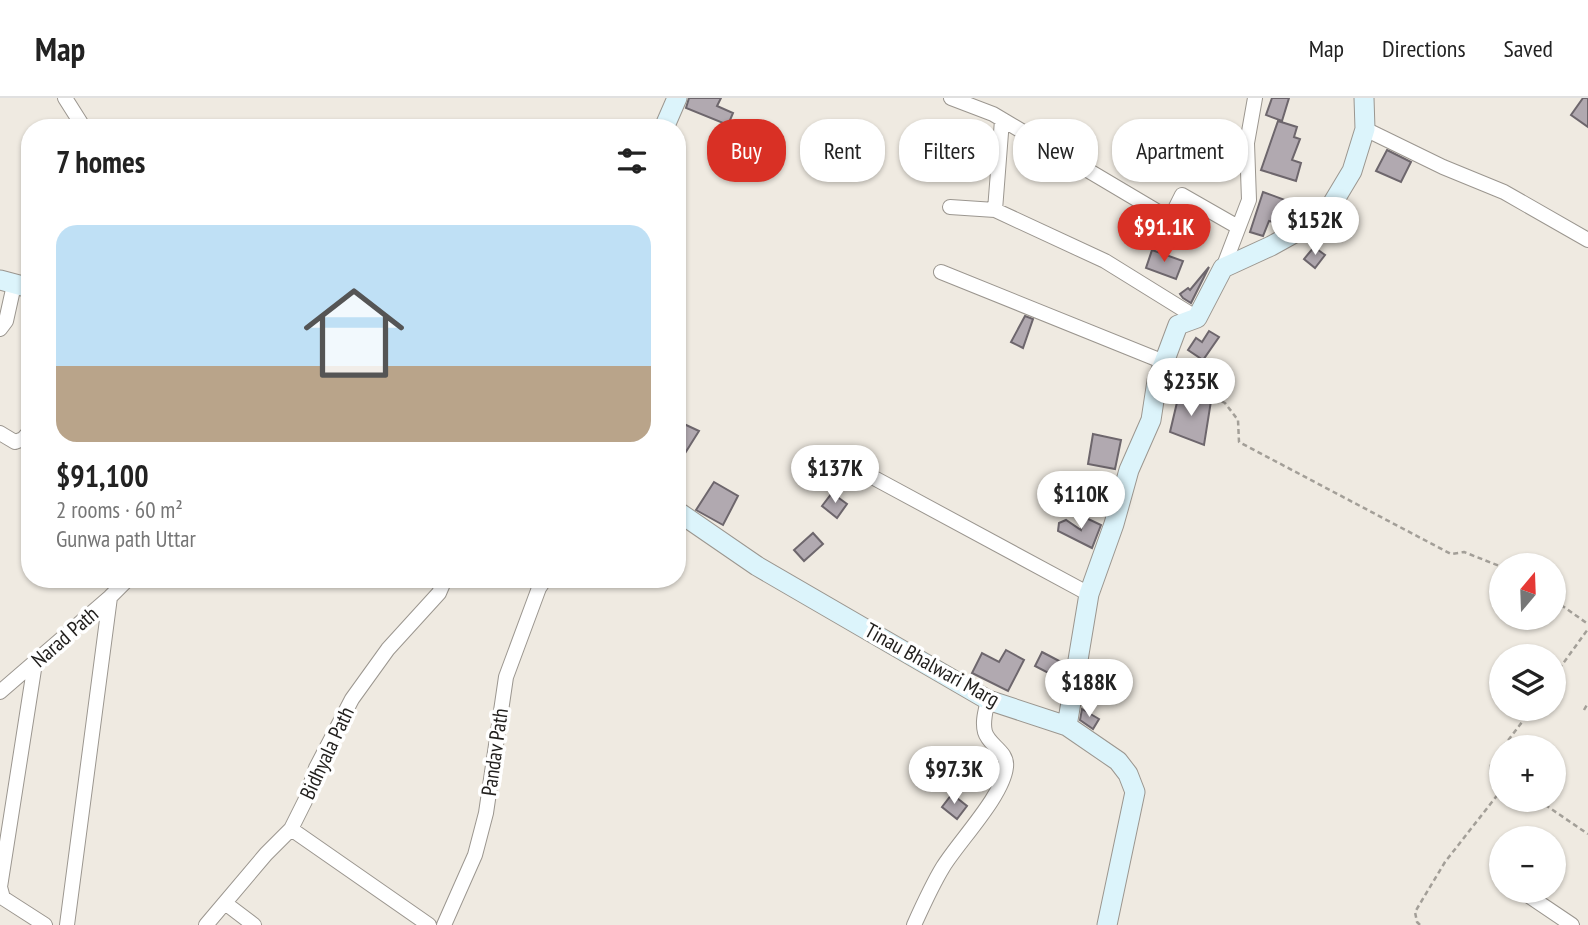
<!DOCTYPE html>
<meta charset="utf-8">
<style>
body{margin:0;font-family:"PT Sans Narrow",sans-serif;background:#f6f6f6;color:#222;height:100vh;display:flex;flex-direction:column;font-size:26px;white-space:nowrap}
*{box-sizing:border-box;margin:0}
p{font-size:23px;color:#767676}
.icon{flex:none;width:38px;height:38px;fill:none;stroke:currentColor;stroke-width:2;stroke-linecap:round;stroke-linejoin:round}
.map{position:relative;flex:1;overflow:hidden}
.details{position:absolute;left:21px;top:21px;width:665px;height:469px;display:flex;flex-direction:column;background:#fff;border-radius:28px;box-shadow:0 2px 5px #0004}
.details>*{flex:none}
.hud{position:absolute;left:707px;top:21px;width:665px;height:63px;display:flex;gap:14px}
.needle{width:46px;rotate:19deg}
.tools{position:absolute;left:1489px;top:455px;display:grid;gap:14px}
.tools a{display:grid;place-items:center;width:77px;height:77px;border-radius:50%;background:#fff;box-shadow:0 2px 5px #0004;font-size:35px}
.price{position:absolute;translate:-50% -60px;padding:0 16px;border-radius:24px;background:#fff;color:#222;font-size:23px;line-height:46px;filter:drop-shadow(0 2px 4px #0008)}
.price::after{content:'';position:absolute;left:50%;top:42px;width:21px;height:16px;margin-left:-10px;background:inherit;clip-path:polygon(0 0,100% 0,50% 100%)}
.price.selected{background:#d93025;color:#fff}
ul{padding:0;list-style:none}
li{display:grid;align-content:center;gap:14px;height:371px;padding:0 35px}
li+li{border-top:2px solid #e0e0e0}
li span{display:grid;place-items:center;height:217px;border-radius:21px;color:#555}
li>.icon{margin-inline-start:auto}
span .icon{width:126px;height:126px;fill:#fffc;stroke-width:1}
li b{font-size:30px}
h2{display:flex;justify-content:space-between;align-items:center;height:84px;padding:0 35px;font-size:30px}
.pill{padding:0 24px;border-radius:28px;background:#fff;box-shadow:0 2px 5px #0004;font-size:24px;line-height:63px}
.pill.selected{background:#d93025;color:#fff}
header{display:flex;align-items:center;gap:42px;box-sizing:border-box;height:98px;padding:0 35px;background:#fff;border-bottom:2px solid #e0e0e0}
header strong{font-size:33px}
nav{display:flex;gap:38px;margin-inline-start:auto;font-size:24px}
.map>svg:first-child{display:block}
.building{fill:#b1a9b0;stroke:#6d666c;stroke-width:2}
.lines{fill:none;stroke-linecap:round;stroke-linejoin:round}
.street-casing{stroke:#9b968f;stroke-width:16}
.secondary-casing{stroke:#9b968f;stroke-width:21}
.path{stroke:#a39f98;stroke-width:2.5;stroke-dasharray:5 3.5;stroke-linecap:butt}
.street{stroke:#fff;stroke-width:14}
.secondary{stroke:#dcf4fb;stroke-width:19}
.labels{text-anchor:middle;stroke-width:7;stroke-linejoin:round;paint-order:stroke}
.street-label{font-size:21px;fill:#201e1c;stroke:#fff}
</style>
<header>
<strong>Map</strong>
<nav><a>Map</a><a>Directions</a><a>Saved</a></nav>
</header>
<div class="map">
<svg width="1588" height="827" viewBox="0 0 1588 827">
<rect width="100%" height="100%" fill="#efeae1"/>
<path class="building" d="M 689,0 L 721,0 L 717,8 L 733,15 L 728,27 L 686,10 Z
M 1272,0 L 1289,0 L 1282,23 L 1266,17 Z
M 1583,0 L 1588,0 L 1588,29 L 1571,17 Z
M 1278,23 L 1297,29 L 1294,39 L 1300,41 L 1292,62 L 1301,65 L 1296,83 L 1261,72 Z
M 1387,52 L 1411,64 L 1401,84 L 1376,73 Z
M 1263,94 L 1285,102 L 1277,125 L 1269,123 L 1263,138 L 1250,134 Z
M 1314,149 L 1325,157 L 1315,170 L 1304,161 Z
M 1152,152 L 1183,163 L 1176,181 L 1146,170 Z
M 1209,169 L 1191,205 L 1183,200 L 1180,196 L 1188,190 L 1190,192 Z
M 1025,218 L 1033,221 L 1023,250 L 1011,244 Z
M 1209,233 L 1219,239 L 1203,262 L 1188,252 L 1196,240 L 1202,244 Z
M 1179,296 L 1211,303 L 1204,347 L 1170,334 Z
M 684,326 L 699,333 L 677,368 L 677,338 Z
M 1093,336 L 1121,342 L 1115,371 L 1088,366 Z
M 714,384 L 738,398 L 723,427 L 696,412 Z
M 832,395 L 847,406 L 837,420 L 822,408 Z
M 1084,419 L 1101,427 L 1092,450 L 1058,433 L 1059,425 L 1066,422 L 1081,432 Z
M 813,435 L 823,446 L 804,463 L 794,452 Z
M 1006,552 L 1024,562 L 1008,593 L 972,575 L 982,555 L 999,564 Z
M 1042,554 L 1065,566 L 1058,580 L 1035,568 Z
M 1082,611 L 1099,621 L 1093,631 L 1080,622 Z
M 952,696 L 967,708 L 957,721 L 942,709 Z"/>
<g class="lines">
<defs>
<path id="street" d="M 65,0 L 84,30
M 951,0 L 993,16 L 1170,121 L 1182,97 L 1238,129
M 1365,31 L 1443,69 L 1504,94 L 1588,142
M 950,109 L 995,112 L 1105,163 L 1197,220
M 995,112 L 1002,22
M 1223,170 L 1249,102 L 1247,45 L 1255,0
M 941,174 L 1164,264
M 0,231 L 6,223 L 14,187
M 0,335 L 15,344 L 23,341 L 30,333
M 876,381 L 1089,496
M 35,565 L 0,789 L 3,800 L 45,827
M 0,594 L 110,499 L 128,481
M 291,731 L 429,827
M 1523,794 L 1572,827
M 225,805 L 254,827
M 67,827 L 110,499
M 206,827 L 266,756 L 291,731 L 305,703 L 316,670 L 352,601 L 388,551 L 439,495 L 445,481
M 444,827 L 475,757 L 486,715 L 506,579 L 539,490 L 545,481
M 914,827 C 923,807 932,787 943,769 C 959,743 1003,698 1006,669 C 1008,653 989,648 985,634 C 982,623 986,612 988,602"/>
<path id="secondary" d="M 664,30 L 677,0
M 0,182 L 30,190
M 677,413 L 757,468 L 988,602 L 1067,628 L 1118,663 L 1128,676 L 1135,694 L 1107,827
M 1067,628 L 1089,496 L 1114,426 L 1129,372 L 1151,322 L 1157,283 L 1178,227 L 1197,220 L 1223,170 L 1271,148 L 1325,118 L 1352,73 L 1365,31 L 1364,0"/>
</defs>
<use href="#street" class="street-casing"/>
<use href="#secondary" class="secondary-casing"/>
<path class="path" d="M 1177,279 L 1225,305 L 1238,322 L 1239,344 L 1451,456 L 1464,454 L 1502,469
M 1554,502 L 1588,526
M 1554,578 L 1588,531
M 1584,612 L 1588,605
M 1503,649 L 1532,611
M 1538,702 L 1588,736
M 1420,827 L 1417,824 L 1415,814 L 1445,764 L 1499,695 L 1500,689 L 1490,675 L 1491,666 L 1502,652"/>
<use href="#street" class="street"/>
<use href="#secondary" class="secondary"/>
</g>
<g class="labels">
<g class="street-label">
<text transform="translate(65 539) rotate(-41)" y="7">Narad Path</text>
<text transform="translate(932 567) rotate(29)" y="7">Tinau Bhalwari Marg</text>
<text transform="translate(495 654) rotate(-82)" y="7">Pandav Path</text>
<text transform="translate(327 655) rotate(-65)" y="7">Bidhyala Path</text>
</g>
</g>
</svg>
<div class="tools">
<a><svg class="needle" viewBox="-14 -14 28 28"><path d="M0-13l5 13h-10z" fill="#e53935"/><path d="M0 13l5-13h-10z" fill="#767676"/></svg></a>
<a><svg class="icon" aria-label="layers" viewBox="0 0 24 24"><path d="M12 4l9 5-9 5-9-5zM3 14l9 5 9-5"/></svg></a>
<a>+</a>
<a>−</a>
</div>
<b class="price" style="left:1315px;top:159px">$152K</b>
<b class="price selected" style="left:1164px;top:166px">$91.1K</b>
<b class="price" style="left:1191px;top:320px">$235K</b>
<b class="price" style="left:835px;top:407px">$137K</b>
<b class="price" style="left:1081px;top:433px">$110K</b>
<b class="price" style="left:1089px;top:621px">$188K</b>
<b class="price" style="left:954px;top:708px">$97.3K</b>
<div class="hud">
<a class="pill selected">Buy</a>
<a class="pill">Rent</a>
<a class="pill">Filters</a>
<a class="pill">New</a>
<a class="pill">Apartment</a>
</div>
<section class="details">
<h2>7 homes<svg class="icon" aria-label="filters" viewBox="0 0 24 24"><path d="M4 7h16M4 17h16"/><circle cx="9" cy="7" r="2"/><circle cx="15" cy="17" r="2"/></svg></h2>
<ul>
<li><span style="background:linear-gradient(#bfe0f5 65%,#b9a48a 0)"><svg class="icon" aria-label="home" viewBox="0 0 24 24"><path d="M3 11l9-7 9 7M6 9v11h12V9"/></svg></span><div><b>$91,100</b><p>2 rooms · 60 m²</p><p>Gunwa path Uttar</p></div></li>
</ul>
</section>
</div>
